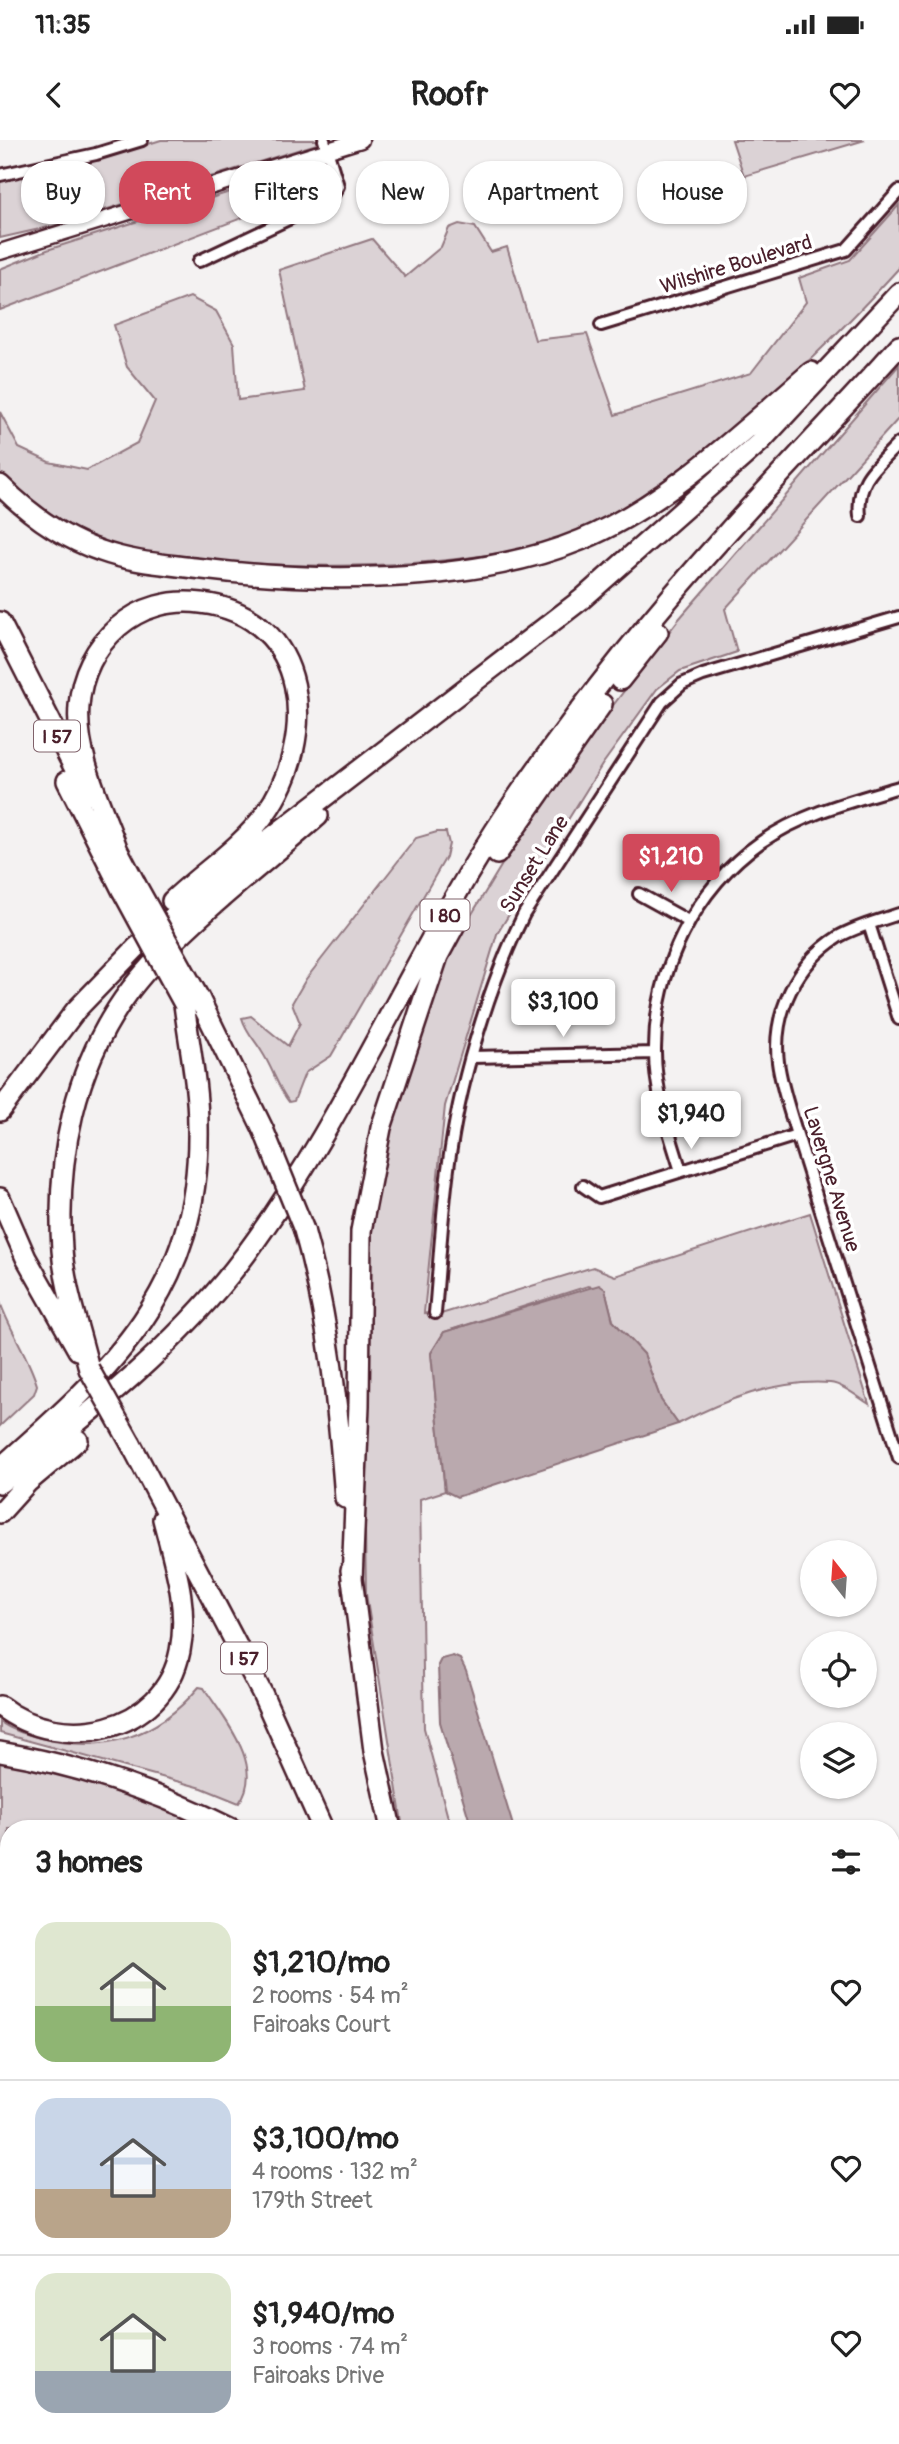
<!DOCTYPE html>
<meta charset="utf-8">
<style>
body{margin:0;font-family:Pangolin,sans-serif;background:#f2f2f2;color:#222;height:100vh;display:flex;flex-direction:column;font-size:26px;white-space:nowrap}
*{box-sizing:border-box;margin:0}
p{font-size:23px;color:#767676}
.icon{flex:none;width:38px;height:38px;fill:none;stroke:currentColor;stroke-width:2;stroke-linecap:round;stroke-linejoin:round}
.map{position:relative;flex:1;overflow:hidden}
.sheet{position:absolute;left:0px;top:1680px;width:900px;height:625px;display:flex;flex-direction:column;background:#fff;border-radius:28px 28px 0 0;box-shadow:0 2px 5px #0004}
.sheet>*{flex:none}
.top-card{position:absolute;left:21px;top:21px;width:858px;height:63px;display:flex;gap:14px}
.needle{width:46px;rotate:343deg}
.buttons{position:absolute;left:800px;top:1400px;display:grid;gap:14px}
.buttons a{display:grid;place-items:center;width:77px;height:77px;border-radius:50%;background:#fff;box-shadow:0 2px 5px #0004;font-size:35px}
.price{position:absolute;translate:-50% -60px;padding:0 16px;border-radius:7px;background:#fff;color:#222;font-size:23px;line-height:46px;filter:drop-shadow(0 2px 4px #0008)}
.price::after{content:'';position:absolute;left:50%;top:42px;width:21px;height:16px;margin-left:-10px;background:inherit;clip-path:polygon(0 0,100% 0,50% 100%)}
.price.selected{background:#d1495b;color:#fff}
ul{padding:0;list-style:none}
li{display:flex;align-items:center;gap:21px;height:175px;padding:0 35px}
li+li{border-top:2px solid #e0e0e0}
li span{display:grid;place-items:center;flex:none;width:196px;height:140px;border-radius:21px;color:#555}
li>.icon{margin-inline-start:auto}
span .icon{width:84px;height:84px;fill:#fffc;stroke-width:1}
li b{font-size:30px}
h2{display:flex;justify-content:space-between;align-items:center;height:84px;padding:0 35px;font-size:30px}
.chip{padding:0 24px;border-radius:28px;background:#fff;box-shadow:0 2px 5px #0004;font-size:24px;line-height:63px}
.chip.selected{background:#d1495b;color:#fff}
.status{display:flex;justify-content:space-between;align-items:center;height:49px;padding:0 35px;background:#fff;direction:ltr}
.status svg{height:19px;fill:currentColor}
header{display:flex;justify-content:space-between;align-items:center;height:91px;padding:0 35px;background:#fff;font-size:32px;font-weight:700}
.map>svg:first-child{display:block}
.green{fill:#dbd2d5;stroke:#927880;stroke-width:2}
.water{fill:#baa9ae;stroke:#8d727a;stroke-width:2}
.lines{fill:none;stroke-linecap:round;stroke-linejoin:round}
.street-casing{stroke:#4a1f2b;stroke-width:16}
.secondary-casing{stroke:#4a1f2b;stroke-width:19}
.highway-casing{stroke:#4a1f2b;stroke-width:24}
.street{stroke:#fff;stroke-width:10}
.secondary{stroke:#fff;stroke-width:14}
.highway{stroke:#fff;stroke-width:19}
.highway-bridge-casing{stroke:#4a1f2b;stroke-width:24;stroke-linecap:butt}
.highway-bridge{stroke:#fff;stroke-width:19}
.labels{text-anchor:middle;stroke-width:7;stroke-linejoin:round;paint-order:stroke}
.shield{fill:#fff;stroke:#80626b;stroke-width:2}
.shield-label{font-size:19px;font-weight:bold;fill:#4a1f2b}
.street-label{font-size:21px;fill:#4a1f2b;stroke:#fff}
</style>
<div class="status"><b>11:35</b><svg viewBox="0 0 49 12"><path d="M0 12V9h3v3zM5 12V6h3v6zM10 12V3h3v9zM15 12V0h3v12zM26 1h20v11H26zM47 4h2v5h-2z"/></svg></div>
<header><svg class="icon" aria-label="back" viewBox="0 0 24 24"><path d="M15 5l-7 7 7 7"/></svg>Roofr<svg class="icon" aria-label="heart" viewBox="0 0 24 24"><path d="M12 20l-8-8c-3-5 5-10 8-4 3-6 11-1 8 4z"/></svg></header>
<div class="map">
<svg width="899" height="2304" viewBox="0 0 899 2304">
<rect width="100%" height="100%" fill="#f4f2f2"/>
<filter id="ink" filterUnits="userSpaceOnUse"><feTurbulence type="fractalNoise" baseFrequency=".0143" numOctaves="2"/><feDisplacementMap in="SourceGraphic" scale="14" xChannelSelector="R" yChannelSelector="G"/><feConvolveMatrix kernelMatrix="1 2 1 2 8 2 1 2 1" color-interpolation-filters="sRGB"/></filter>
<g filter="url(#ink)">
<path class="green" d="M 161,0 L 320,0 L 320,3 L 53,86 L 0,98 L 0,41 L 88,23 Z
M 732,0 L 865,0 L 744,36 Z
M 318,24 L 325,26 L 331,44 L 0,170 L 0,129 L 47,110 Z
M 899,65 L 899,128 C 827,207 752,279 664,340 C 633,361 603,382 569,397 C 544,407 513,411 487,415 C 401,428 315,428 229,422 C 196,420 161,419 129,412 C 82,401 30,372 0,334 L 0,272 L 19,308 L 49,322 L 87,330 L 137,303 L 155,261 L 127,227 L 114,185 L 190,157 L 216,171 L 234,204 L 238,260 L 305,251 L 279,130 L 372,99 L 405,137 L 441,107 L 449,88 L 459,84 L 475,87 L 491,112 L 507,107 L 535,200 L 587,194 L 615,275 L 751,233 L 806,162 L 799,138 L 850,120 Z
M 899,225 L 899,278 L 725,469 L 737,512 L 680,531 L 657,549 L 602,625 L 497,794 L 445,966 L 424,1173 L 441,1174 L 593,1127 L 615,1136 L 810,1073 L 869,1264 C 858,1257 842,1244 830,1243 C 777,1239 724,1260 678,1284 L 661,1260 L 644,1214 L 613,1181 L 605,1149 L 588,1146 L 444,1192 L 431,1213 L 445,1351 L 420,1359 L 424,1588 L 451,1689 L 403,1689 L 366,1454 L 362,1201 L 374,1039 L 435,845 L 461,792 L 518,698 L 579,610 L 679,479 Z
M 437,692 L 446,692 L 449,704 L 446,717 L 331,916 L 305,933 L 294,961 L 289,962 C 277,946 273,929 262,912 C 255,900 246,892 242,878 L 251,876 L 288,906 L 300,883 L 292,863 L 306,839 L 416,698 Z
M 0,1162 C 10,1191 28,1215 37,1245 L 34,1254 L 0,1286 Z
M 199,1547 L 204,1548 C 224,1579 266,1626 239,1663 L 202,1648 L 0,1593 L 0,1582 C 13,1591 26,1594 40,1598 C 104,1614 156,1598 199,1547 Z
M 0,1617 L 148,1659 L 220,1689 L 9,1689 L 9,2296 L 513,2296 L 516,2304 L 0,2304 Z
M 576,2296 L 612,2296 L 613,2300 L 601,2304 L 578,2304 Z"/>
<path class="water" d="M 599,1145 L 605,1149 L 613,1181 L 644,1214 L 661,1260 L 678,1284 L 457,1357 L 445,1351 L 431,1213 L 444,1192 Z
M 453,1516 L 460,1519 L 466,1531 L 514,1689 L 472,1689 L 440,1582 L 438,1525 L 441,1519 Z"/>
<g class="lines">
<defs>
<path id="street" d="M 0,35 L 96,14 L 142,0
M 199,121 L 331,59 L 338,46 L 324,0
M 601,185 L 846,110 L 899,51
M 860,376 C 856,340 876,327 899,303
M 639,754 L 688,781
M 899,774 C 879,781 857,786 838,797 C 797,823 772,873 778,922 C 781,946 790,971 797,995 L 899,1318
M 869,784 L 899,879
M 472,917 L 655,913
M 681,1031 C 669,992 655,953 655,912 C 654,831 695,748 761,702 C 803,673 852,661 899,647
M 583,1046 L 599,1057 L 797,995
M 435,1173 C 440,1119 442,1063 451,1008 C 462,935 491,840 524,774 L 662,562 L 682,544 L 703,535 L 899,477
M 891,2277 L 899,2274
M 805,2304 L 826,2296"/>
<path id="secondary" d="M 0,112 L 361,0
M 891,2231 L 899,2228
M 654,2304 L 680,2296"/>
<path id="highway" d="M 0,345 C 29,374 62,398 101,411 C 131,422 163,424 194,428 C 311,443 472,445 581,400 C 668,364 741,292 811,232
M 0,482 L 88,655
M 620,540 L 658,492
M 67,641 L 122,750
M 111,697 L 135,743
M 117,708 C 101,664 75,614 79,566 C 81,535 95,507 118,487 C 141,467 171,459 201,463 C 311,476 319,599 265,674 C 241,708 202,732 172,761
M 497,714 L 602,564
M 199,858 L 263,989
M 0,971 L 76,870 L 136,808 L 224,734 L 582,459 L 760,302 L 899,153
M 0,1058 L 26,1118 L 78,1210
M 304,1090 C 329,1178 338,1268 345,1358
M 89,1229 C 80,1191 65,1150 62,1110 C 56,1018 74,924 131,849 C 179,787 258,729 318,676
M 131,1304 L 262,1553 L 323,1689
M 0,1328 C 113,1228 201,1150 198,986 C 198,945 189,904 184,864
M 0,1343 C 89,1275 179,1204 246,1114 C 352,970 418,800 520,653 C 582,563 651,477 725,395 C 782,331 842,270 899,206
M 0,1373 L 28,1342 L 78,1300
M 351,1430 L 374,1611 L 391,1689
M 352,1441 L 359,1265 L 361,1091 L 381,988 L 438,816 L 458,779
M 0,1566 C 61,1614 164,1593 180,1511 C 189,1465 174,1423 163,1379
M 0,1612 C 81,1626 159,1652 232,1689
M 525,2296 L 527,2304
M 566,2296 L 568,2304"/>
</defs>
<use href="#street" class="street-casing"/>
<use href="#secondary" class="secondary-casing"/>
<use href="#highway" class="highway-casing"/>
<use href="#street" class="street"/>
<use href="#secondary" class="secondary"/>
<use href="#highway" class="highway"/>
<defs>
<path id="highway-bridge" d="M 135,743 L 199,858
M 122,750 L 184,864
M 263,989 L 304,1090
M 89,1229 L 131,1304"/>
</defs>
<use href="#highway-bridge" class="highway-bridge-casing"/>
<use href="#highway-bridge" class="highway-bridge"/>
</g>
</g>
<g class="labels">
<g class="shield">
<rect x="34" y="580.5" width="46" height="31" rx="5"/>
<rect x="420.5" y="759.5" width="49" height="31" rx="5"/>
<rect x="221" y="1502.5" width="46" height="31" rx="5"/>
</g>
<g class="shield-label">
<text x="57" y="603">I 57</text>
<text x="445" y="782">I 80</text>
<text x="244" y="1525">I 57</text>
</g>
<g class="street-label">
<text transform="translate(736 124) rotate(-17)" y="7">Wilshire Boulevard</text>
<text transform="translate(534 724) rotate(-58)" y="7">Sunset Lane</text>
<text transform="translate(832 1039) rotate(73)" y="7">Lavergne Avenue</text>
</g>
</g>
</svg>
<div class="buttons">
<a><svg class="needle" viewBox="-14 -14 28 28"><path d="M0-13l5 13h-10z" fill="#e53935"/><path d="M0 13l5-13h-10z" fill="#767676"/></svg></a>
<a><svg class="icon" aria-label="locate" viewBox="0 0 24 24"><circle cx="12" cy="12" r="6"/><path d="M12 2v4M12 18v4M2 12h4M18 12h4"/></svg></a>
<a><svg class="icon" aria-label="layers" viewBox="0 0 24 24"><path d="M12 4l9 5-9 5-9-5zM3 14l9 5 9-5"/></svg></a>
</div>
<b class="price selected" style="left:671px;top:754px">$1,210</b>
<b class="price" style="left:563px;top:899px">$3,100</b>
<b class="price" style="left:691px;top:1011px">$1,940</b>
<div class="top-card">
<a class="chip">Buy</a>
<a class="chip selected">Rent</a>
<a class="chip">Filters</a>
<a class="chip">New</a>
<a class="chip">Apartment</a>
<a class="chip">House</a>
</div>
<section class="sheet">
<h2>3 homes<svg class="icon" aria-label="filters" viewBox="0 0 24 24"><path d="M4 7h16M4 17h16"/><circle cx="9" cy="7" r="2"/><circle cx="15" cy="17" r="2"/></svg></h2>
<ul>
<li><span style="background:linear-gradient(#dfe7d0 60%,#8fb573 0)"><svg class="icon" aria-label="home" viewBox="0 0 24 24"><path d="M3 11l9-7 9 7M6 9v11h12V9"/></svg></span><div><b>$1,210/mo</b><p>2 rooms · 54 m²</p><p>Fairoaks Court</p></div><svg class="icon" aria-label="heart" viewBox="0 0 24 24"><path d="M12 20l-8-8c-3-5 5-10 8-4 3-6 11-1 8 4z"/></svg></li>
<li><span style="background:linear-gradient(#c9d6e8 65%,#b9a48a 0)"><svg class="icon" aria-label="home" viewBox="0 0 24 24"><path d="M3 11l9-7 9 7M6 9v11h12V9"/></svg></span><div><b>$3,100/mo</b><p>4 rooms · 132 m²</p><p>179th Street</p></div><svg class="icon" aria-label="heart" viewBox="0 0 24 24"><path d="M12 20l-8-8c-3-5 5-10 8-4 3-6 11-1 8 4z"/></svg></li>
<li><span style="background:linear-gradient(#dfe7d0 70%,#9aa5b1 0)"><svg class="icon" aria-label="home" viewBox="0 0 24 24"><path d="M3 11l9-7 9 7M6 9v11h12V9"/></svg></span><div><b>$1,940/mo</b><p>3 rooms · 74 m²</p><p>Fairoaks Drive</p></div><svg class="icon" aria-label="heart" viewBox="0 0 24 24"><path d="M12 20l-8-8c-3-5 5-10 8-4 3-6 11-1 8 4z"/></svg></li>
</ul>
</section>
</div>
